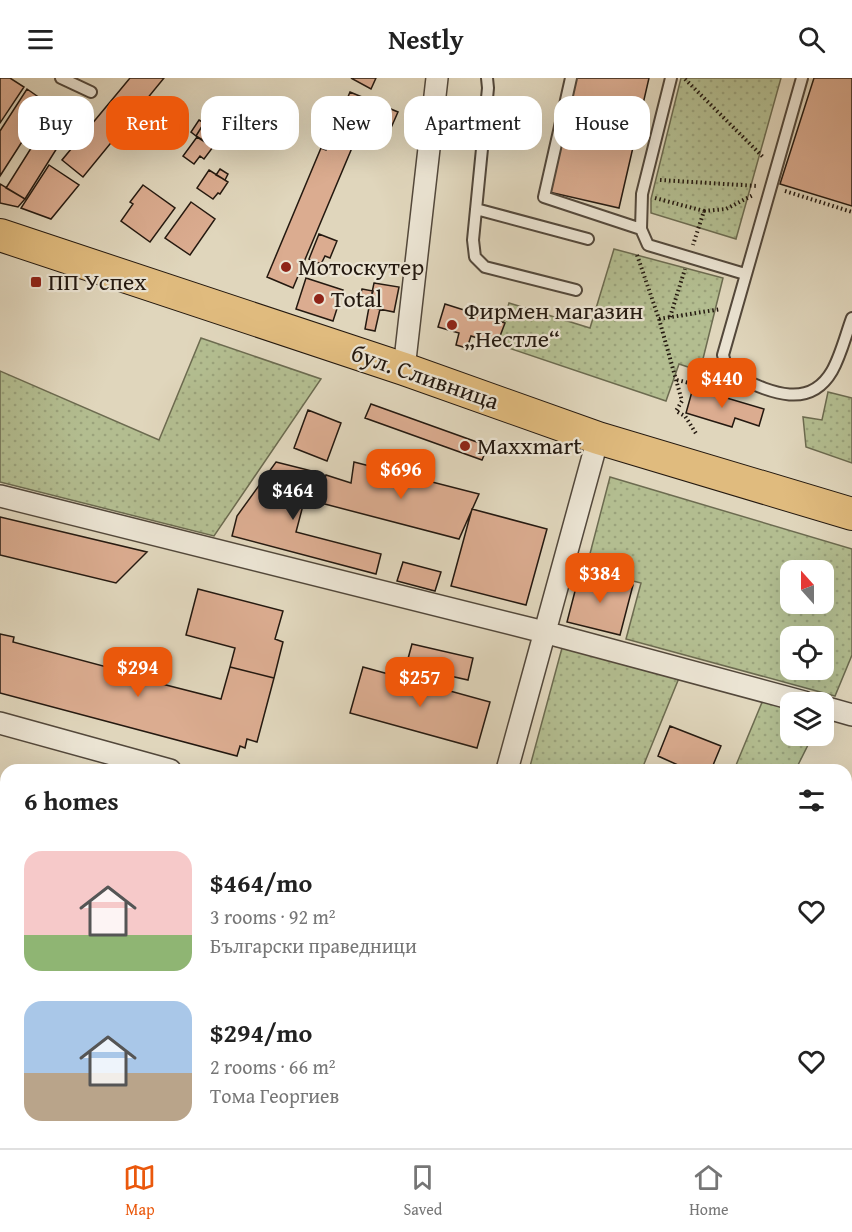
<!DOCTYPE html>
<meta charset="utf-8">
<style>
body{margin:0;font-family:"Gentium Book Plus",serif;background:#f2f2f2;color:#222;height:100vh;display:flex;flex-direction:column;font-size:22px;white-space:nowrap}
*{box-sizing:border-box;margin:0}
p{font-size:20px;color:#767676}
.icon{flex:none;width:33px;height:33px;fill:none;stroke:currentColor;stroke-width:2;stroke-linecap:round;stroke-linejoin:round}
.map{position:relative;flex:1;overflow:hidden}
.panel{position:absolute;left:0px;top:686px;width:852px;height:386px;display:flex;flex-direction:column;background:#fff;border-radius:18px 18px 0 0;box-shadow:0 6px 24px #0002}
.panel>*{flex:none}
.top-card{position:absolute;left:18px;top:18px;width:816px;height:54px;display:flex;gap:12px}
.needle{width:39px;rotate:339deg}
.fabs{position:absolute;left:780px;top:482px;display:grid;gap:12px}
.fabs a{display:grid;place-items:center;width:54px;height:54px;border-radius:12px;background:#fff;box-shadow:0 6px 24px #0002;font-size:30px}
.price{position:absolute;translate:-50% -51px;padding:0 14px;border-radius:12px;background:#ea580c;color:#fff;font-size:20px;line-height:39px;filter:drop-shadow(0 2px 3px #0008)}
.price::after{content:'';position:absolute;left:50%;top:36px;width:18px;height:14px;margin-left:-9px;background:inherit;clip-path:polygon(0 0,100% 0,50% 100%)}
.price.current{background:#222;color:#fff}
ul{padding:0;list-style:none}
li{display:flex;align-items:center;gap:18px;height:150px;padding:0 24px}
li span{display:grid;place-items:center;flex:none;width:168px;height:120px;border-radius:18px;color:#555}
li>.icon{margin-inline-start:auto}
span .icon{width:72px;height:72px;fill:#fffc;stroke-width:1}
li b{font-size:26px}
h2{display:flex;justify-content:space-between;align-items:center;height:72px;padding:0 24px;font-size:26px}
.pill{padding:0 21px;border-radius:18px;background:#fff;box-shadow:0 6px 24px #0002;font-size:21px;line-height:54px}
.pill.current{background:#ea580c;color:#fff}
header{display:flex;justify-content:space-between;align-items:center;height:78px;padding:0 24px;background:#fff;font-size:27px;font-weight:700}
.dock{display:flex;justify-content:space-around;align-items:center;height:84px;border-top:2px solid #e0e0e0;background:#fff;font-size:16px;color:#767676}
.dock a{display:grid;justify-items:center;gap:3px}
.dock .current{color:#ea580c}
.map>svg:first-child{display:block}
.grass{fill:url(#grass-dots);stroke:#6c6b50;stroke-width:1.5;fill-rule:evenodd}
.pitch{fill:#b3bd90;stroke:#6c6b50;stroke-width:1.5}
.building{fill:#dbac90;stroke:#241910;stroke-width:1.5}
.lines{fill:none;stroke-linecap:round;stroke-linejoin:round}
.lane-casing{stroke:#53483b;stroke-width:14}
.street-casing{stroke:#53483b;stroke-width:24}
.primary-casing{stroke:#241910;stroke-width:34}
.path{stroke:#241910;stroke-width:4;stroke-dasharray:1.5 3;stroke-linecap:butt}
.lane{stroke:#ebe4d3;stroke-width:10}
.street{stroke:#ebe4d3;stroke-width:21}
.primary{stroke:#e0bb7e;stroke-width:32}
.poi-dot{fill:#8f2418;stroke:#ebe4d3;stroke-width:2}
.labels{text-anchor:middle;stroke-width:4.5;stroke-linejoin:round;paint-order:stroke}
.poi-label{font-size:24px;fill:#241910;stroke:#ebe4d3;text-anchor:start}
.street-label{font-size:24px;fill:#241910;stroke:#ebe4d3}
</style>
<header><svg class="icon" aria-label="menu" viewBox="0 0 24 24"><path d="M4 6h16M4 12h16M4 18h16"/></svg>Nestly<svg class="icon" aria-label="search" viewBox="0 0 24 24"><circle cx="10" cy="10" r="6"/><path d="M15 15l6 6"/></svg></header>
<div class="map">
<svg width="852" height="1070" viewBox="0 0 852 1070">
<defs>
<pattern id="grass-dots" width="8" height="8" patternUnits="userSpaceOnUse" patternTransform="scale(1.5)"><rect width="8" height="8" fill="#b3bd90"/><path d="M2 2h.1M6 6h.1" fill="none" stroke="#9aa27b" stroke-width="1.8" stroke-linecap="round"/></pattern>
</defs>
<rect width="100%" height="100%" fill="#e0d6bc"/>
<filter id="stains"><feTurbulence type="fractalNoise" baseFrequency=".00333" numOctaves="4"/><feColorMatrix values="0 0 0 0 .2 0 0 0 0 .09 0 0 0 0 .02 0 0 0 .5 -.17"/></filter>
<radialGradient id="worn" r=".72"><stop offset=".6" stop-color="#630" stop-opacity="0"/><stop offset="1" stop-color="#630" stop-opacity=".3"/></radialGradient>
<path class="grass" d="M 681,0 L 781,0 L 736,161 L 651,135 L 651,121 Z
M 614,171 L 723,200 L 700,293 L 679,286 L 666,323 L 497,266 L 509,225 L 590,250 Z
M 201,260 L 321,301 L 214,458 L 0,404 L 0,293 L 159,362 Z
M 828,314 L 852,320 L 852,385 L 806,369 L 803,339 L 822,342 Z
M 610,399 L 852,471 L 852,577 L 835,618 L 626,561 L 641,505 L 586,491 ZM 790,492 L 824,492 L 824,525 L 790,525 ZM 790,558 L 824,558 L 824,591 L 790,591 Z
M 562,570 L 679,600 L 642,691 L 529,692 Z
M 763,622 L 790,629 L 790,657 L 813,657 L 796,691 L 734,692 Z
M 0,793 L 6,795 L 6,1065 L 104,1065 L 102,1070 L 0,1070 Z
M 846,987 L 852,988 L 852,1070 L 424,1070 L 426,1065 L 846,1065 Z"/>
<path class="pitch" d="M 0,1014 L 6,1016 L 6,1065 L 54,1065 L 52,1070 L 0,1070 Z"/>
<path class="building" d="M 0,0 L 10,0 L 24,9 L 0,45 Z
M 130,0 L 164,0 L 83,99 L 62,82 Z
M 351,0 L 376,0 L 371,11 Z
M 575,0 L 649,0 L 619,130 L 549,114 Z
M 814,0 L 852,0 L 852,128 L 780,106 Z
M 27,11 L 47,25 L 0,98 L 0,53 Z
M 350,14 L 398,34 L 390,52 L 384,50 L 377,66 L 357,58 L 293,210 L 267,199 L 321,70 L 326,72 Z
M 55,32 L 74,43 L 25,121 L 6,110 Z
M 199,42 L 204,45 L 196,58 L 191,54 Z
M 204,45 L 214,52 L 206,64 L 196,58 Z
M 197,59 L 213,69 L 204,81 L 200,78 L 194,86 L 183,78 Z
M 49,87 L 79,107 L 51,141 L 21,130 Z
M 220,91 L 228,96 L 225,102 L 216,97 Z
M 209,92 L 228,104 L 220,116 L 218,115 L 213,121 L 197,110 Z
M 0,106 L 25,121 L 18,129 L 0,125 Z
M 143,107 L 175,130 L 150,164 L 121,143 L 133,126 L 130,124 Z
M 191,124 L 215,141 L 190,177 L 165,160 Z
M 319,156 L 337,163 L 330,180 L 325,178 L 321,186 L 309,181 Z
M 306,200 L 343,212 L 333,243 L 296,231 Z
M 374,205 L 399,209 L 394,234 L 369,229 Z
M 362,211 L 373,213 L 371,221 L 360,219 Z
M 445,226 L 505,245 L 497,266 L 471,258 L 467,270 L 456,267 L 459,255 L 438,249 Z
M 369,229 L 380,231 L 375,253 L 365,251 Z
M 693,310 L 764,331 L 759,348 L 735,340 L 732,349 L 686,335 Z
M 371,326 L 488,368 L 482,382 L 365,340 Z
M 308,332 L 341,345 L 327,383 L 294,370 Z
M 276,384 L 312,393 L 296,454 L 381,476 L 376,496 L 232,458 L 237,438 Z
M 354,384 L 479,416 L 459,461 L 317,424 L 326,397 L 351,405 Z
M 472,431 L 547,451 L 526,527 L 451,508 Z
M 0,439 L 147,474 L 116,505 L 0,477 Z
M 403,484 L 441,494 L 435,513 L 397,503 Z
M 580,494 L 633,507 L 620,557 L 567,544 Z
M 198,511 L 283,533 L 275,561 L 283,564 L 274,600 L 230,589 L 235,570 L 186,557 Z
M 0,556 L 14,559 L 13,564 L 107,589 L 107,592 L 221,621 L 230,589 L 274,600 L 257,664 L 247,661 L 245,670 L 240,668 L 237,678 L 0,615 Z
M 412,566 L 473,580 L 468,602 L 406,588 Z
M 363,589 L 490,624 L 477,670 L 350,635 Z
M 670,648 L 721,668 L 711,692 L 689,692 L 658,678 Z
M 0,706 L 6,708 L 4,730 L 6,731 L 6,776 L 0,772 Z
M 846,935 L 852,937 L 852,979 L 846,977 Z"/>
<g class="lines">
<defs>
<path id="lane" d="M 61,0 L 91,14
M 487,0 L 488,10 L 473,162 L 475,179 L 485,189 L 576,212
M 571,0 L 544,119 L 641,151
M 671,0 L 642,116 L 641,151 L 648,167 L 745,196
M 802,0 L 723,277 L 728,295 C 763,310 807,336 832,293 C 841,277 846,256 852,240
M 476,131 L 588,161"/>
<path id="street" d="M 404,291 L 437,0
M 0,418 L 544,554 L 804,624
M 824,629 L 852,637
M 0,645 L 170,692
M 507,692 L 598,360
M 846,894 L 852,896
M 270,1065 L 288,1070
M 134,1070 L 135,1065
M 402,1070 L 405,1065"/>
<path id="primary" d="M 0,157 L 404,291 L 598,360 L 852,436"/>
</defs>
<use href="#lane" class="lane-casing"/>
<use href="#street" class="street-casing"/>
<use href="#primary" class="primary-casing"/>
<path class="path" d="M 685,1 L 764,80
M 660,102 L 757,108
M 785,113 L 852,134
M 655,120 L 704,133 L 693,167
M 704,133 L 726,131 L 753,117
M 637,177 L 659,241 L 682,323 L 676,333 L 685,338 L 697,357
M 670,239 L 685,191
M 659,241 L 721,231
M 677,302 L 719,312 L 722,307
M 0,829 L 6,831
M 0,867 L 6,865
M 846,1006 L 852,1008
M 0,1012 L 6,1014
M 568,1065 L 572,1070
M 629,1065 L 646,1070
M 217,1070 L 218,1065
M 797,1070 L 799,1065"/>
<use href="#lane" class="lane"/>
<use href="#street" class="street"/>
<use href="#primary" class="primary"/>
</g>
<g class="poi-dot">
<circle cx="286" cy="189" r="6"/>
<rect x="30" y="198" width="12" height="12" rx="3"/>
<circle cx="319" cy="221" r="6"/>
<circle cx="452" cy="247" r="6"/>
<circle cx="465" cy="368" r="6"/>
</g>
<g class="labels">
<g class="poi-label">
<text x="298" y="197">Мотоскутер</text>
<text x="48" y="212">ПП Успех</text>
<text x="331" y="229">Total</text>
<text x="464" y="241">Фирмен магазин<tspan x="464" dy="28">„Нестле“</tspan></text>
<text x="477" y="376">Maxxmart</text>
</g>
<g class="street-label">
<text transform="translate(425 299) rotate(19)" y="8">бул. Сливница</text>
</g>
</g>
<rect width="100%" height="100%" filter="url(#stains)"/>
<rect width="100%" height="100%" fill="url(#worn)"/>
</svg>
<div class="fabs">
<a><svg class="needle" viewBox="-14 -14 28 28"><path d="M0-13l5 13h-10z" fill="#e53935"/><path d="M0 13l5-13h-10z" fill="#767676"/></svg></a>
<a><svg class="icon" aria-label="locate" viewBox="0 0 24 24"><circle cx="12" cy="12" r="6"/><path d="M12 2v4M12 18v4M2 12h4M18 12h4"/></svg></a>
<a><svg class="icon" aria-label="layers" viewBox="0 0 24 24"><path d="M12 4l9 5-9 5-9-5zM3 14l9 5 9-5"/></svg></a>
</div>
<b class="price" style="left:722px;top:331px">$440</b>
<b class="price" style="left:401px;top:422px">$696</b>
<b class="price current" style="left:293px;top:443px">$464</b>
<b class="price" style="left:600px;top:526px">$384</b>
<b class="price" style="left:138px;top:620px">$294</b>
<b class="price" style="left:420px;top:630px">$257</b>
<div class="top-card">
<a class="pill">Buy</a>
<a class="pill current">Rent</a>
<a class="pill">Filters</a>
<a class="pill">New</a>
<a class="pill">Apartment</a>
<a class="pill">House</a>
</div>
<section class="panel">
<h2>6 homes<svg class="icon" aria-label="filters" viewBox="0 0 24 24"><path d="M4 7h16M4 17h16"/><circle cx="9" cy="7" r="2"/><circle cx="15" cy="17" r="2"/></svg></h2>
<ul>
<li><span style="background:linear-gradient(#f6c9c9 70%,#8fb573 0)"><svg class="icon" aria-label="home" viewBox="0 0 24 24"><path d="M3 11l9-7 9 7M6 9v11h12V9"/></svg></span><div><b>$464/mo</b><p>3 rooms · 92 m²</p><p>Български праведници</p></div><svg class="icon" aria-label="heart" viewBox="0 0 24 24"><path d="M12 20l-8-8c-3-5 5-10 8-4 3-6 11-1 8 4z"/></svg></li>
<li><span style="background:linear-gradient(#a9c7e8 60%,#b9a48a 0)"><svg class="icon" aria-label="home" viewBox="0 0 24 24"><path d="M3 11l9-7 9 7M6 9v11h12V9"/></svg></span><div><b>$294/mo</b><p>2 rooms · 66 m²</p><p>Тома Георгиев</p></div><svg class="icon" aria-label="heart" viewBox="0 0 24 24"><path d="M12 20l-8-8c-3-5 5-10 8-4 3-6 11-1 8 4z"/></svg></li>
</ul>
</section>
</div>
<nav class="dock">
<a class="current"><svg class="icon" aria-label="map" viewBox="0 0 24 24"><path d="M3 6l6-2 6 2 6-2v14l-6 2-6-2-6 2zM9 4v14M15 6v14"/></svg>Map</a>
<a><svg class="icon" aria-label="saved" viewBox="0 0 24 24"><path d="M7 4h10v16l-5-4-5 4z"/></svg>Saved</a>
<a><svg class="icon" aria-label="home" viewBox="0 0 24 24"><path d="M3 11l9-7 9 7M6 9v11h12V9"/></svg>Home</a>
</nav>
